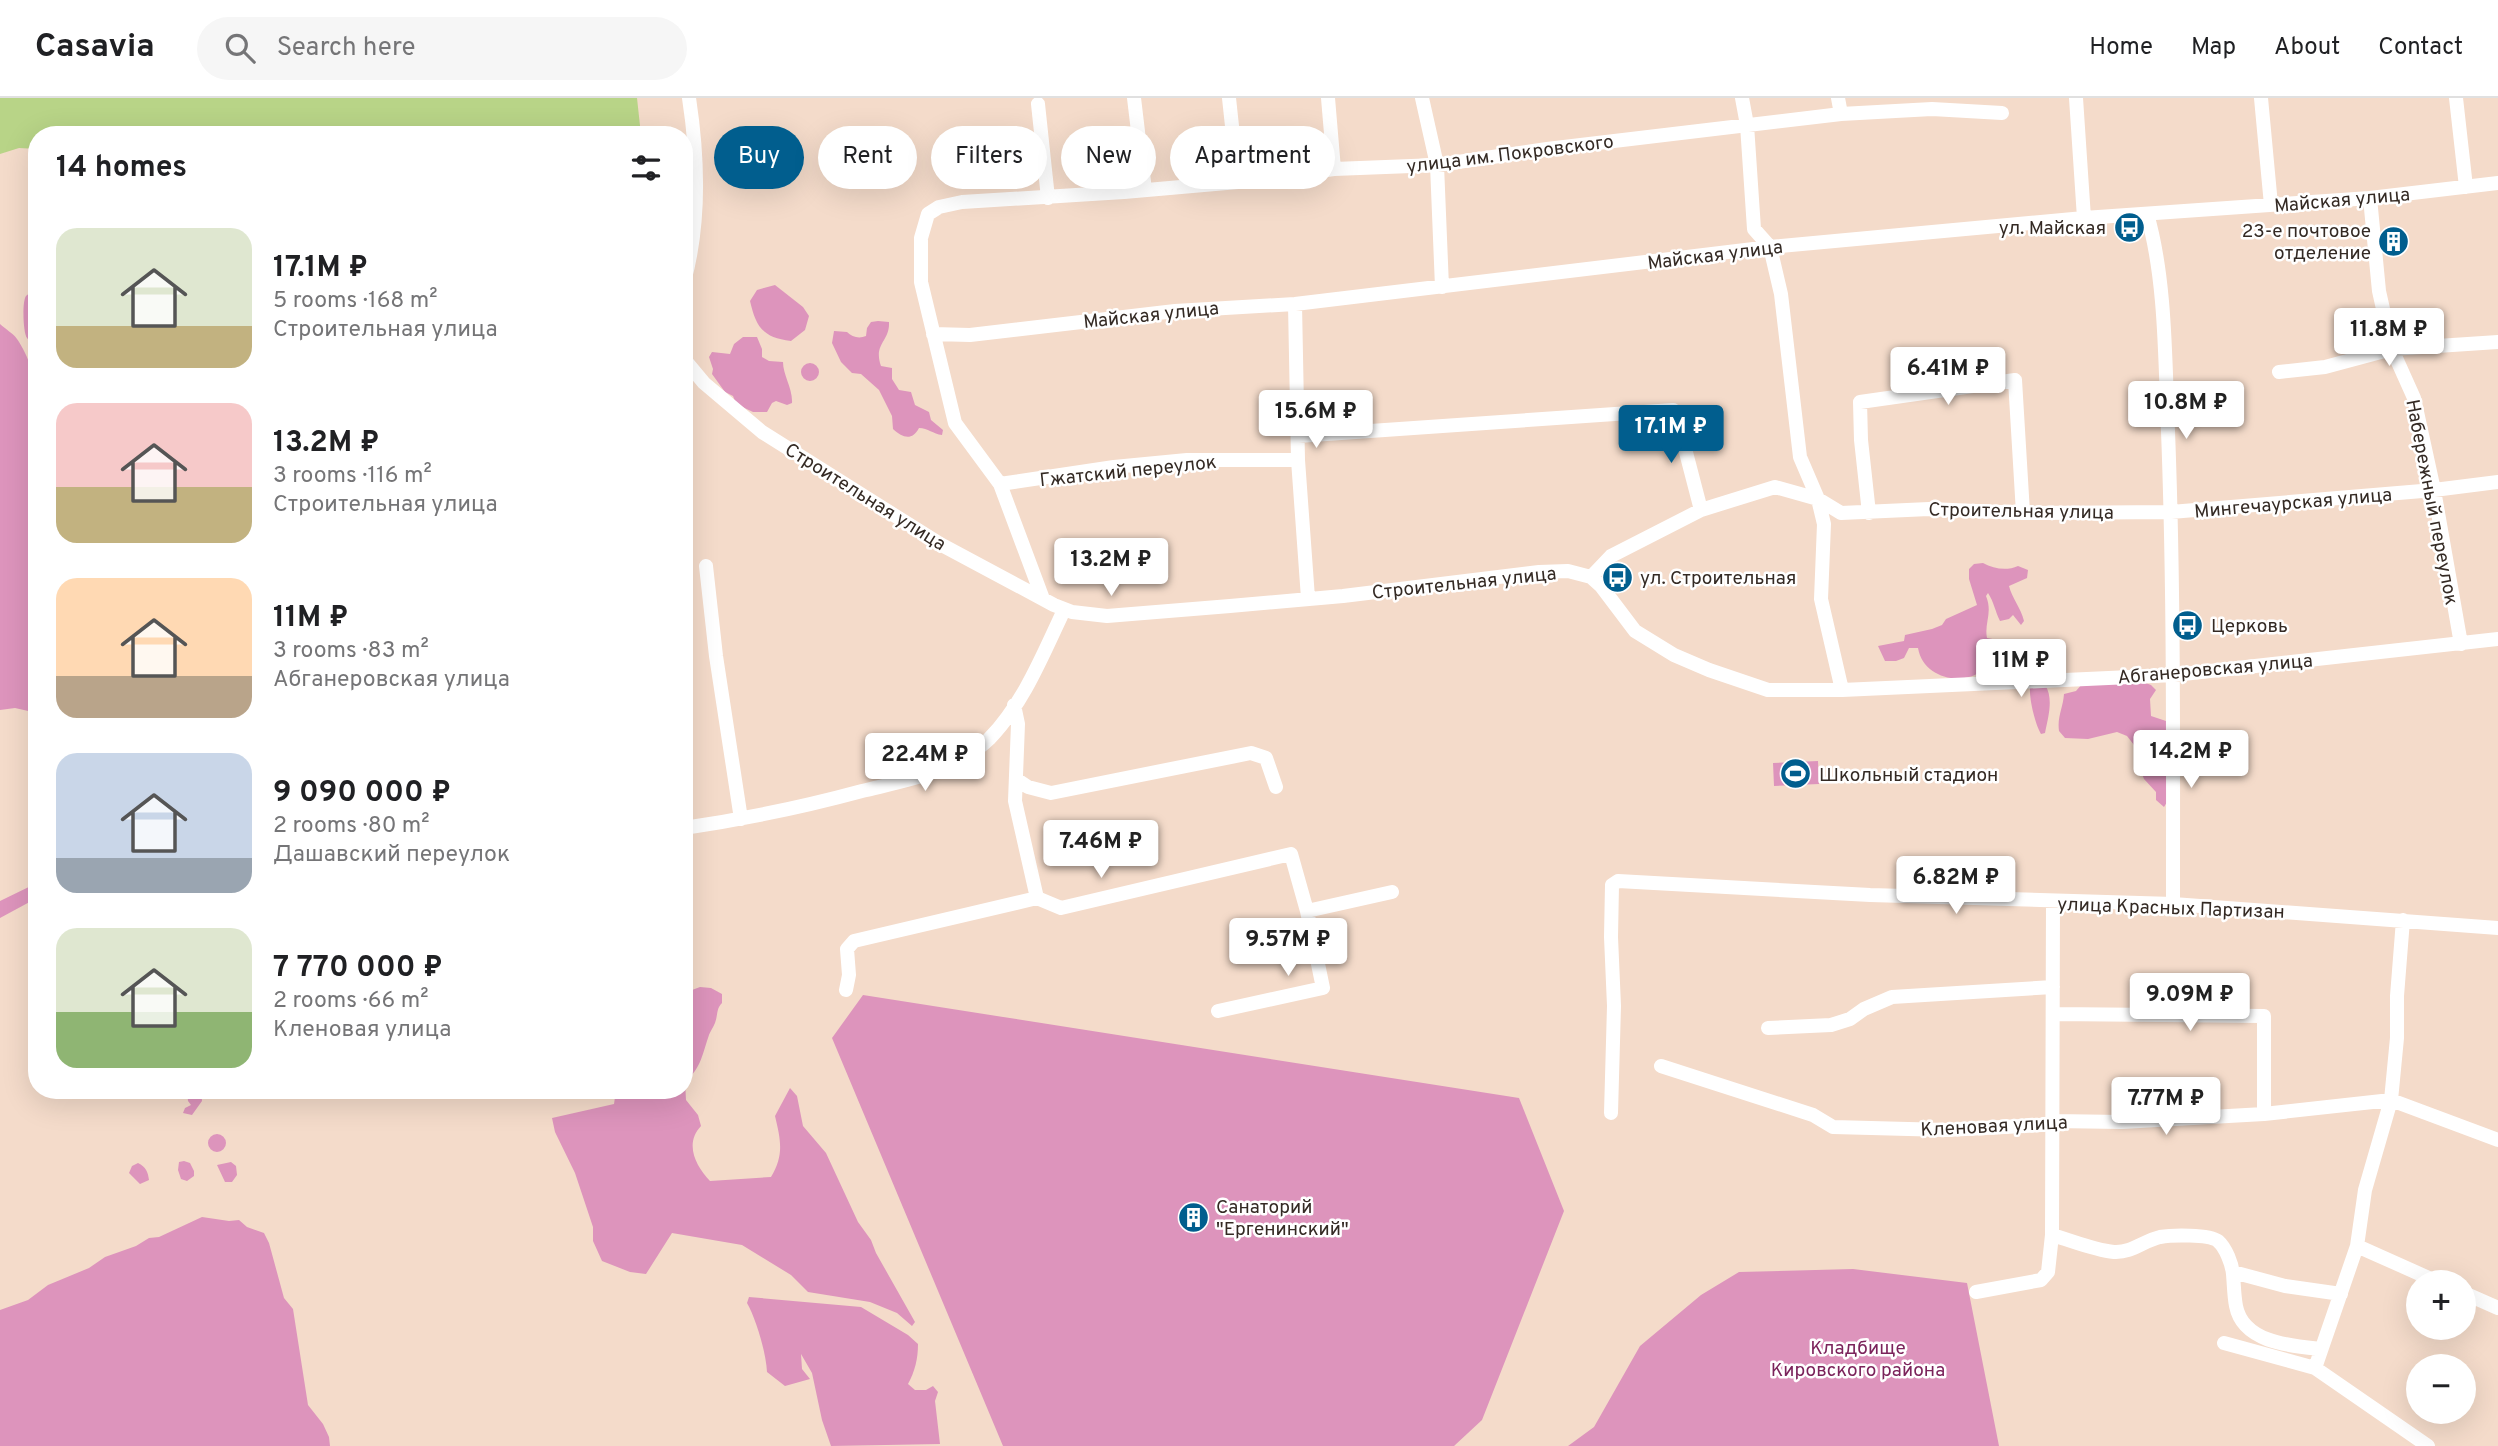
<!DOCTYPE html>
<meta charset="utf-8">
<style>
body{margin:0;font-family:Overpass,sans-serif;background:#f6f6f6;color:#202124;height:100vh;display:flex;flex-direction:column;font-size:26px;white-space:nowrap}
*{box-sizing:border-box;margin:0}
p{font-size:23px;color:#757577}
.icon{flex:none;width:38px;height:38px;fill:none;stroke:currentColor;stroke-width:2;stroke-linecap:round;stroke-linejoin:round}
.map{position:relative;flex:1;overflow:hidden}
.panel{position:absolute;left:28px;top:28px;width:665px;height:973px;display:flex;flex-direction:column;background:#fff;border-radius:28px;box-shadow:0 7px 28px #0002}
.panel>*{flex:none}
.top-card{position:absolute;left:714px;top:28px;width:665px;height:63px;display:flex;gap:14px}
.tools{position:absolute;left:2406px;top:1172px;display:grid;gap:14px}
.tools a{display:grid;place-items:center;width:70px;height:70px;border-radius:50%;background:#fff;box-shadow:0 7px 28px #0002;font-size:35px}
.price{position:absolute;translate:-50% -60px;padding:0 16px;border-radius:7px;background:#fff;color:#222;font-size:23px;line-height:46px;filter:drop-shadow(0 2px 4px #0008)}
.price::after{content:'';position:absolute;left:50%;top:42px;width:21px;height:16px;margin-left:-10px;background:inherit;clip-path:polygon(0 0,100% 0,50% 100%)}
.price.selected{background:#015e8e;color:#fff}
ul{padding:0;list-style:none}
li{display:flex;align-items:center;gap:21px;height:175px;padding:0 28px}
li span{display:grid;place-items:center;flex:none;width:196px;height:140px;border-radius:21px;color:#555}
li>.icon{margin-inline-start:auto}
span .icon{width:84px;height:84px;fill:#fffc;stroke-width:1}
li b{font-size:30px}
h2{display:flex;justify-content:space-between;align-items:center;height:84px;padding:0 28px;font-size:30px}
.chip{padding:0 24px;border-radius:32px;background:#fff;box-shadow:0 7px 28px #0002;font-size:24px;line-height:63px}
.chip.selected{background:#015e8e;color:#fff}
header{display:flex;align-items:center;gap:42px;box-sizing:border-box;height:98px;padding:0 35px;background:#fff;border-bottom:2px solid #e0e0e0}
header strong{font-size:33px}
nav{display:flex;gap:38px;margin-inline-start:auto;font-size:24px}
.search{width:490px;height:63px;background:#f6f6f6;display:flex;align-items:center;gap:18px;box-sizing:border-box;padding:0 24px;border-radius:38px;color:#757577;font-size:26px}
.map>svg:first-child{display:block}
.green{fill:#dd94bc}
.water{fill:#b8d487}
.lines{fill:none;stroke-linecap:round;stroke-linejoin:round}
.minor{stroke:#fff;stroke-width:14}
.labels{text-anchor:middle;stroke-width:5;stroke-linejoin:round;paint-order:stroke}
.street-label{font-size:19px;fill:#342a24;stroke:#fff}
.poi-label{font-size:19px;fill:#342a24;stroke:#fff;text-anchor:start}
.park-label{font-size:19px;fill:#7b235b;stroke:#fff}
</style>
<header>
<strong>Casavia</strong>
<div class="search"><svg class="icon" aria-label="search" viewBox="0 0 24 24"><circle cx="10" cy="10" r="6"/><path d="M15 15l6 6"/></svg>Search here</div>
<nav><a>Home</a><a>Map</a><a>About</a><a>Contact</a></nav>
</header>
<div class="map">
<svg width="2498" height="1348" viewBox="0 0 2498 1348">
<rect width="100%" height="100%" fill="#f4dbca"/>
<path class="green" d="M 775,187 L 803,209 L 809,218 L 805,232 L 791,243 C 763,240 756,229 750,203 L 757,192 Z
M 37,193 L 37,247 C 34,246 29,243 27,240 C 23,235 22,203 26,198 C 29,195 32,195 37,193 Z
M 878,223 L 889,224 C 890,244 873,245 881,268 L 892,270 L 892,281 L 899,292 L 911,294 L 915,307 L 929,314 L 931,322 L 943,332 L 942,337 C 933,336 928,330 919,330 C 912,343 903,340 893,331 L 892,318 L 879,292 L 861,276 L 852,275 L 841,264 L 832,245 L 834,233 L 847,234 C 852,239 859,241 866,238 L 867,230 L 871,224 Z
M 0,226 C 5,231 13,235 17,241 C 32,262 44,304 34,328 L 37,333 L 37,615 L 15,610 L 0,612 Z
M 743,239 L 757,239 L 762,251 L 762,259 L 769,263 L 783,264 C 783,277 793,291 792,305 L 787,307 L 776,303 L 772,305 L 767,314 L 753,314 L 736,306 L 733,298 L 725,294 L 712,276 L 713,271 L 709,259 L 712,254 L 730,256 L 734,246 Z
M801 274a9 9 0 1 1 18 0a9 9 0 1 1-18 0Z
M 1983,465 C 1994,471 2007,473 2018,468 L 2028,472 L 2027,480 L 2009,488 C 2012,500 2021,510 2024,523 L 2021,527 L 2013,517 L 2009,521 L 2000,523 C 1995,513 1994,504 1988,495 L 1986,498 C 1993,515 1984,525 1987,540 C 2003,543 2009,545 2017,559 C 2020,566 2023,567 2023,576 L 2002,578 L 1983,572 C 1962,589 1923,580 1918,550 L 1909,550 L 1904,560 L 1896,563 L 1885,563 L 1878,548 L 1904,543 L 1905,537 L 1932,531 L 1942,527 L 1946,521 L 1977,507 L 1969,481 L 1969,471 L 1974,466 Z
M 2143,584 L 2151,587 L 2156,592 L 2150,601 L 2151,618 L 2169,624 L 2170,699 L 2164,709 L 2156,702 L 2156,694 L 2144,681 L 2135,658 L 2134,647 L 2127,638 L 2117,634 L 2088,641 L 2065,640 L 2059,633 C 2057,619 2063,610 2064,596 L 2076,593 L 2082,586 Z
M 2045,587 C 2054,600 2048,620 2045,635 L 2041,636 C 2035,626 2029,601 2030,588 Z
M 1818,663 L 1819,686 L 1774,688 L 1773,665 Z
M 37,785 L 37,800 L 0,820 L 0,803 Z
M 700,889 L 711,890 L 722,896 L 722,905 C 716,911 718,917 715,925 C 713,930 709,935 708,940 C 702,958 700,972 685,983 L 686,1002 L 698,1017 L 701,1028 C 684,1046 696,1068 710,1083 L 771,1079 C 784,1057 781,1043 775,1018 L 790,990 L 797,998 L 803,1028 L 826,1055 L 858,1124 L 871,1142 L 876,1155 L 915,1224 L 912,1228 L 897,1215 L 870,1204 L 808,1194 L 791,1177 L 742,1147 L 672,1135 L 646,1176 L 630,1174 L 602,1163 L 593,1143 L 593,1129 L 575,1075 L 555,1034 L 552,1020 L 614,1006 L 616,992 L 684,992 L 684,891 L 692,892 Z
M 863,897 L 1519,1000 L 1564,1113 L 1482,1322 L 1454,1348 L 1003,1348 L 832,940 Z
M 187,992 L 201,992 L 202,1003 L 192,1017 L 183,1015 L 185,1010 L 191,1007 L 188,1003 Z
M208 1045a9 9 0 1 1 18 0a9 9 0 1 1-18 0Z
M 184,1063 L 190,1065 L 194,1073 L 194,1078 L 187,1083 L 181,1081 L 178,1072 L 179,1064 Z
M 231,1064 L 236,1068 L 237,1077 L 232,1084 L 225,1084 L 217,1067 Z
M 138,1065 C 146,1069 148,1074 149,1082 L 140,1086 L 129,1075 L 132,1068 Z
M 202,1119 L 229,1123 L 239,1122 L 247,1129 L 264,1135 L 269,1145 L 284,1200 L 293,1211 L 308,1307 L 323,1326 L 329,1339 L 330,1348 L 0,1348 L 0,1212 L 28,1202 L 48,1187 L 89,1170 L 105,1159 L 136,1148 L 149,1140 L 159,1139 Z
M 1853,1171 L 1967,1185 L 1999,1348 L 1568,1348 L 1594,1329 L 1640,1248 L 1701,1197 L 1739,1174 Z
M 749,1199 L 861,1209 L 908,1237 L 918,1246 C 918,1261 915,1273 908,1286 L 915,1292 L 926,1292 L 933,1288 L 938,1294 L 935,1303 L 940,1346 L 831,1348 L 822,1322 L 812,1275 L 801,1256 L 802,1271 L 810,1281 L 785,1288 L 767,1274 C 766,1254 756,1221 747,1205 Z"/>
<path class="water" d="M 0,0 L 637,0 L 641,37 L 37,37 L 37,51 L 19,50 L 0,56 Z"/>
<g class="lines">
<path class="minor" d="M 1134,0 L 1145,92
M 1229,0 L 1238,84
M 1328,0 L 1334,71
M 1422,0 L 1437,67 L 1442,189
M 1742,0 L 1747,27 L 1754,131 L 1770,149 L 1781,196 L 1800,359 L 1818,401 L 1824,426 L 1821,501 L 1842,592
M 1838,0 L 1841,16
M 2076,0 L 2084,120
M 2261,0 L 2271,107
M 2456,0 L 2466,89
M 1038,6 L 1048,100
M 2370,100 L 2379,193 L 2392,251 L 2414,300 L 2434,392 L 2461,546
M 2147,116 C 2166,181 2165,264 2168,333 C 2174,490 2173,648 2173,806
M 684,184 C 700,126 698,59 689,0
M 1295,206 L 1298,362 L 1308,500
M 933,236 L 970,237 L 1175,213 L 1295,206 L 1770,149 L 2084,120 L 2370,100 L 2498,85
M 684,261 L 704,285 L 762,334 L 940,446 L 1054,507 L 1072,514 L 1107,518 L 1230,508 L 1343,498 L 1539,474 L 1568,473 L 1591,479 L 1601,488 L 1635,533 L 1674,557 L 1709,572 L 1768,592 L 1842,592 L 2174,577 L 2498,541
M 2279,274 L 2325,269 L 2392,251 L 2498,244
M 1298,338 L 1673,312 L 1682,339 L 1701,412
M 1000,386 L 1114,369 L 1187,362 L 1298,362
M 1869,415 L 1861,342 L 1860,304 L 2015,282 L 2023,415
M 706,468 L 716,558 L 741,721
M 1591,479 L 1611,458 L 1701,412 L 1775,389 L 1818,401 L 1841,415 L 1929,411 L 2023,415 L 2171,414 L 2434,392 L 2498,384
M 1043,501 L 1000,386 L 955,325 L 921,184 L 921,140 L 928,116 L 939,109 L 962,104 L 1124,94 L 1238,84 L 1334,71 L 1437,67 L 1547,51 L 1841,16 L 1932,11 L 2002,15
M 1014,607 L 1018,626 L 1015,703 L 1037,800
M 1016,681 L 1028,689 L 1051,695 L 1251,655 L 1266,660 L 1276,689
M 684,730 C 745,721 803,709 862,693 C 907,682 954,675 989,641 C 1024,605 1043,556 1064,512
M 846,892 L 849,877 L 847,851 L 854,843 L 1037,800 L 1061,810 L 1291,756 L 1307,813 L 1392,794
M 1218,913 L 1323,890 L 1307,813
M 2054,916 L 2264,918 L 2264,1016
M 1768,930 L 1831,927 L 1850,921 L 1864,911 L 1892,899 L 2053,889
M 1661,968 L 1813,1017 L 1833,1029 L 1946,1032 L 2041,1027 L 2053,1023 L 2122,1024 L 2264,1016 L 2391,1002 L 2498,1042
M 1611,1015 L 1614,908 L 1611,839 L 1612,787 L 1618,783 L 1870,797 L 2173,806 L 2498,830
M 2052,1137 C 2073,1143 2093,1152 2114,1154 C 2132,1155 2143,1143 2160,1139 C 2171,1137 2209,1136 2218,1143 C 2226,1150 2232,1166 2233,1176 C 2234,1187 2234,1198 2236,1208 C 2243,1245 2292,1248 2321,1251
M 2357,1148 L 2440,1185
M 2233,1174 L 2285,1188 L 2341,1196
M 1976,1194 L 2041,1182 L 2048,1174 L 2052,1137 L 2053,804
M 2464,1195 L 2498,1210
M 2224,1245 L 2315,1270 L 2428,1348
M 2315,1270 L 2357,1148 L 2365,1092 L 2391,1002 L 2397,940 L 2397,898 L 2403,822"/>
</g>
<defs>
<symbol id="bus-disc" viewBox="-11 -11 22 22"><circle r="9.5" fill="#015e8e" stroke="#fff"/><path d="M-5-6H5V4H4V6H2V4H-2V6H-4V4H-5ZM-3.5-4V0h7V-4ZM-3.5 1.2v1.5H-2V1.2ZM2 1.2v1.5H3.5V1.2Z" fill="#fff"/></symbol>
<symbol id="building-disc" viewBox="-11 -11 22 22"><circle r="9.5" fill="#015e8e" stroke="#fff"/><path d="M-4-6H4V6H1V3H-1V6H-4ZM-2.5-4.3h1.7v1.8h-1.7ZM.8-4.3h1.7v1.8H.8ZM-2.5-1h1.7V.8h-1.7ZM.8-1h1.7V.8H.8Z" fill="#fff"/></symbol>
<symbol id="stadium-disc" viewBox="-11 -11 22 22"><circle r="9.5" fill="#015e8e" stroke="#fff"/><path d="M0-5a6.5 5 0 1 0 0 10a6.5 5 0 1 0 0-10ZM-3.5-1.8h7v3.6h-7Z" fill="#fff"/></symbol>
</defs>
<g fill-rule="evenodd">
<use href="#bus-disc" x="2112" y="112" width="35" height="35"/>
<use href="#building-disc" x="2376" y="126" width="35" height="35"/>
<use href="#bus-disc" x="1600" y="462" width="35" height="35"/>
<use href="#bus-disc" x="2170" y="510" width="35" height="35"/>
<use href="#stadium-disc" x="1778" y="658" width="35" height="35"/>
<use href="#building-disc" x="1176" y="1102" width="35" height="35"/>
</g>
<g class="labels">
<g class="street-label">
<text transform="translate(1510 55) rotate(-7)" y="7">улица им. Покровского</text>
<text transform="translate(2342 101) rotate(-5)" y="7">Майская улица</text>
<text transform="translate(1715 156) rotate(-7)" y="7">Майская улица</text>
<text transform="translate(1151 216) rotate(-6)" y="7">Майская улица</text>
<text transform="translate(1128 372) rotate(-6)" y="7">Гжатский переулок</text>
<text transform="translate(866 398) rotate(32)" y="7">Строительная улица</text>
<text transform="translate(2293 404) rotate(-5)" y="7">Мингечаурская улица</text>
<text transform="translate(2433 404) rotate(79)" y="7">Набережный переулок</text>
<text transform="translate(2021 412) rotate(1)" y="7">Строительная улица</text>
<text transform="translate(1464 484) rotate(-6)" y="7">Строительная улица</text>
<text transform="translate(2215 570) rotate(-5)" y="7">Абганеровская улица</text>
<text transform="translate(2171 809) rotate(2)" y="7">улица Красных Партизан</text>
<text transform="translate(1994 1027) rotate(-3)" y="7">Кленовая улица</text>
</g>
<g class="poi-label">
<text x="2106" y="136" text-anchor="end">ул. Майская</text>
<text x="2371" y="139" text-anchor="end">23-е почтовое<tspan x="2371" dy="22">отделение</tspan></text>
<text x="1640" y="486">ул. Строительная</text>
<text x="2211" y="534">Церковь</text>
<text x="1819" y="683">Школьный стадион</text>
<text x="1216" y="1115">Санаторий<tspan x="1216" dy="22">"Ергенинский"</tspan></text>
</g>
<g class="park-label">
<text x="1858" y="1256">Кладбище<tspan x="1858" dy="22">Кировского района</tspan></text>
</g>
</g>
</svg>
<div class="tools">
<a>+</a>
<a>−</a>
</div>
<b class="price" style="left:2389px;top:270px">11.8M ₽</b>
<b class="price" style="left:1948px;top:309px">6.41M ₽</b>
<b class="price" style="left:2186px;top:343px">10.8M ₽</b>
<b class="price" style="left:1316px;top:352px">15.6M ₽</b>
<b class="price selected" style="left:1671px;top:367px">17.1M ₽</b>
<b class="price" style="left:1111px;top:500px">13.2M ₽</b>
<b class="price" style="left:2021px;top:601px">11M ₽</b>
<b class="price" style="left:2191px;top:692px">14.2M ₽</b>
<b class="price" style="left:925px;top:695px">22.4M ₽</b>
<b class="price" style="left:1101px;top:782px">7.46M ₽</b>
<b class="price" style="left:1956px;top:818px">6.82M ₽</b>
<b class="price" style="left:1288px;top:880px">9.57M ₽</b>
<b class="price" style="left:2190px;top:935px">9.09M ₽</b>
<b class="price" style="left:2166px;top:1039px">7.77M ₽</b>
<div class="top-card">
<a class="chip selected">Buy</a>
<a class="chip">Rent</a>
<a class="chip">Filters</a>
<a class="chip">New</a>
<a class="chip">Apartment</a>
</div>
<section class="panel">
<h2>14 homes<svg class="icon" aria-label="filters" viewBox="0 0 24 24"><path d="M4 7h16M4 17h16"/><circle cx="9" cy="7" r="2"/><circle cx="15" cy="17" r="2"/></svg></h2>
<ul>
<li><span style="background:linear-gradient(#dfe7d0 70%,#c2b280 0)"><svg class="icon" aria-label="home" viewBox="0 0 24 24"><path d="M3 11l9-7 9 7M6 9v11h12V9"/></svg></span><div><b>17.1M ₽</b><p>5 rooms · 168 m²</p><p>Строительная улица</p></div></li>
<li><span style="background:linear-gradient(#f6c9c9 60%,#c2b280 0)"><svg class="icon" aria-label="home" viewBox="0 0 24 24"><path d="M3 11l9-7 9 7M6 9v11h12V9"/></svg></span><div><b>13.2M ₽</b><p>3 rooms · 116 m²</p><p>Строительная улица</p></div></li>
<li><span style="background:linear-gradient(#ffd9b3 70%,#b9a48a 0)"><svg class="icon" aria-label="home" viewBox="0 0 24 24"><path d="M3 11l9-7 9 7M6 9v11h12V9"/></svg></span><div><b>11M ₽</b><p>3 rooms · 83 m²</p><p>Абганеровская улица</p></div></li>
<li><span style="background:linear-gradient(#c9d6e8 75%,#9aa5b1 0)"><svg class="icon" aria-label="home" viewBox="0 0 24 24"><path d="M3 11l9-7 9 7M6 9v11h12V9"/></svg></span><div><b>9 090 000 ₽</b><p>2 rooms · 80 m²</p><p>Дашавский переулок</p></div></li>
<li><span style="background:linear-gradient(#dfe7d0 60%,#8fb573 0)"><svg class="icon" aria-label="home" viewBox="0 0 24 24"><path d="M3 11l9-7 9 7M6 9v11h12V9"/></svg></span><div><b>7 770 000 ₽</b><p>2 rooms · 66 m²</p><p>Кленовая улица</p></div></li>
</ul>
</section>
</div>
